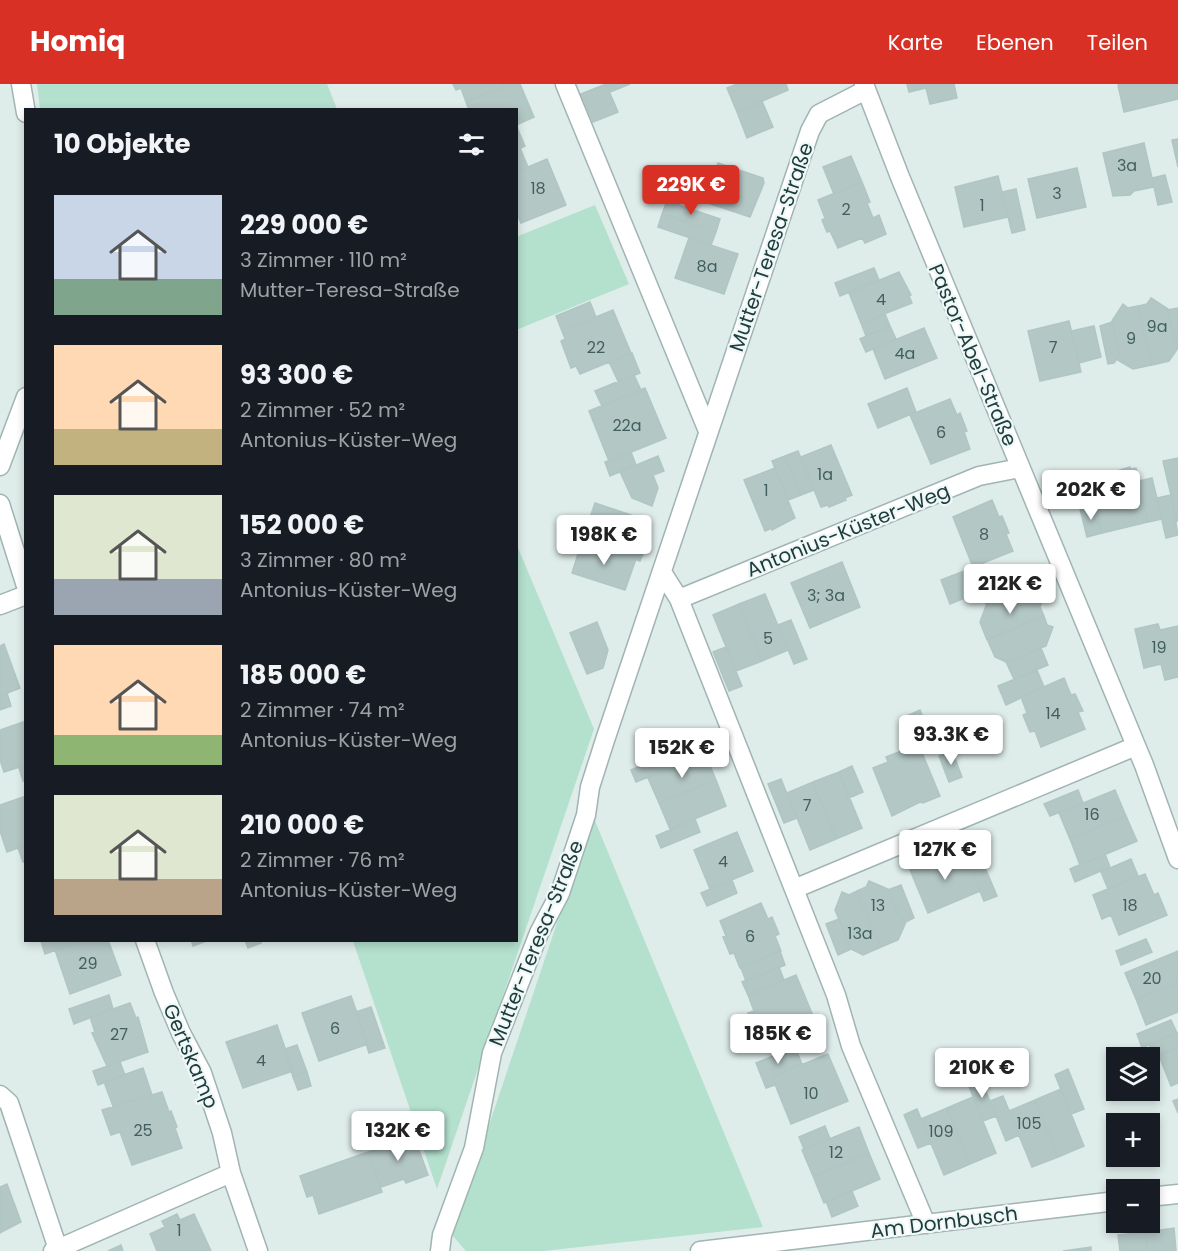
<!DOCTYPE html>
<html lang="de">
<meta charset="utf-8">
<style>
body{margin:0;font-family:Poppins,sans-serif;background:#242831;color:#f1f3f6;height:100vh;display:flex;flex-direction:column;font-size:22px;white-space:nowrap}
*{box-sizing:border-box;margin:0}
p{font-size:20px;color:#9ea1a6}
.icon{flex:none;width:33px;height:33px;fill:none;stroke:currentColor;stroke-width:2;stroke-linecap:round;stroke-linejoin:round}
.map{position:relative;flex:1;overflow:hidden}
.side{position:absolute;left:24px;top:24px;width:494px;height:834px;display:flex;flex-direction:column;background:#171b24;border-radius:0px;box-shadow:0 3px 9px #0003}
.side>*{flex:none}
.tools{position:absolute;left:1106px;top:963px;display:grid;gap:12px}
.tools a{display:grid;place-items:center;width:54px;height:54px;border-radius:0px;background:#171b24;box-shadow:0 3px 9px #0003;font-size:30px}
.price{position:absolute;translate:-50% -51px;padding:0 14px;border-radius:6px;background:#fff;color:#222;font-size:20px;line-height:39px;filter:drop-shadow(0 2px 3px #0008)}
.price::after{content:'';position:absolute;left:50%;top:36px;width:18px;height:14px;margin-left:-9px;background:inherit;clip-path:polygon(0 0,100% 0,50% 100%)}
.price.current{background:#d93025;color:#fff}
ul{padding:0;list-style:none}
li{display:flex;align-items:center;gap:18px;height:150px;padding:0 30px}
li span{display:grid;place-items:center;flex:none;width:168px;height:120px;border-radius:0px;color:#555}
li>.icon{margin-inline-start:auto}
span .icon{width:72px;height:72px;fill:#fffc;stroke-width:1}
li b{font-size:26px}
h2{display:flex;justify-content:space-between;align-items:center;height:72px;padding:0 30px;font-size:26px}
header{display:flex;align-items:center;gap:36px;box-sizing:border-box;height:84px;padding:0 30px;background:#d93025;color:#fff}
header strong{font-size:28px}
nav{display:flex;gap:33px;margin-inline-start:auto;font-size:21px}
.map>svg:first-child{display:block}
.green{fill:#b4e0ce}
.building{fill:#b3c7c4;stroke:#b0c6c4;stroke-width:1.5}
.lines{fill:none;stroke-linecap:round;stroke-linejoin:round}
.street-casing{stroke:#a0b4b3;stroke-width:21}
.street{stroke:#fff;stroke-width:18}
.labels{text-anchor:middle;stroke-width:4.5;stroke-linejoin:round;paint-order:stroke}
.number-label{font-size:16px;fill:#425f5f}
.street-label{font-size:20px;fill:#1d3c3d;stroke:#eff8f6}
</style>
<header>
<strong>Homiq</strong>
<nav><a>Karte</a><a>Ebenen</a><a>Teilen</a></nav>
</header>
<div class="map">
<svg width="1178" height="1167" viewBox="0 0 1178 1167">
<rect width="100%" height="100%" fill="#deecea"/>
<path class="green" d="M 37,0 L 327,0 L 337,25 L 40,25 Z
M 595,121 L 629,200 L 516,246 L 516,153 Z
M 516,459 L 594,645 L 437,1105 L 353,857 L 516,856 Z
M 593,732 L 763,1143 L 543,1167 L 466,1167 L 452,1151 Z"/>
<path class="building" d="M 453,0 L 509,0 L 466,18 L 461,4 L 456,6 Z
M 509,0 L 520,0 L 534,33 L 516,41 L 516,26 L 469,26 L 466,18 Z
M 606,0 L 630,0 L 610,8 Z
M 606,0 L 618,28 L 593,38 L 581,10 Z
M 737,0 L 786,0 L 788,6 L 737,28 L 727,4 Z
M 907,0 L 954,0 L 957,14 L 930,20 L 926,4 L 909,8 Z
M 1122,0 L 1178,0 L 1178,15 L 1124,28 L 1118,1 Z
M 762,17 L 773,43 L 747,54 L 737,28 Z
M 516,41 L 525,62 L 516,66 Z
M 1178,55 L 1178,83 L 1172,56 Z
M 1144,59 L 1154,103 L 1134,107 L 1130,111 L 1113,112 L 1103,69 Z
M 520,64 L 528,83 L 516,88 L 516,66 Z
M 851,72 L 862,98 L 834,110 L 823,83 Z
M 547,75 L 566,121 L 521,139 L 516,128 L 516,88 Z
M 718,79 L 763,94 L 764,99 L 750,133 L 705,118 Z
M 1077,84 L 1086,123 L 1037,134 L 1028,95 Z
M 1165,91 L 1172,118 L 1158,121 L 1152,94 Z
M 998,92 L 1008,133 L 964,143 L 955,103 Z
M 862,98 L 870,118 L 867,119 L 873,134 L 879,131 L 886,150 L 865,159 L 862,154 L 838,164 L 830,147 L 827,148 L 822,136 L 825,134 L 818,116 Z
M 1016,105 L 1025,146 L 1012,149 L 1002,108 Z
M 667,117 L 720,135 L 716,148 L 662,130 Z
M 662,130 L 716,148 L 711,161 L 658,143 Z
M 689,154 L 738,170 L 724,210 L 675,194 Z
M 874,184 L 879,196 L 840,212 L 835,199 Z
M 899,188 L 911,211 L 909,212 L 912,219 L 861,239 L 849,209 Z
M 1151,214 L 1168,225 L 1175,257 L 1178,259 L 1178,264 L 1169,277 L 1152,281 L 1138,222 L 1147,220 Z
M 590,218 L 596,233 L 562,247 L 556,232 Z
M 1123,220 L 1128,224 L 1138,222 L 1152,281 L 1133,285 L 1116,275 L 1120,270 L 1112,237 Z
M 1178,224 L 1178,259 L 1175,257 L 1167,226 Z
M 613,226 L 631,269 L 580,290 L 576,282 L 571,284 L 561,257 L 565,255 L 562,247 Z
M 885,230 L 890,242 L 866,252 L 861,239 Z
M 1069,237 L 1081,288 L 1040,297 L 1028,247 Z
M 1112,238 L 1120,270 L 1114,279 L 1108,280 L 1100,242 Z
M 890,242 L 896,255 L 866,268 L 860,255 Z
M 1094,242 L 1101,273 L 1079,279 L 1071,247 Z
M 924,244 L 937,274 L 885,295 L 873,265 Z
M 632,269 L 640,289 L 618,297 L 609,278 Z
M 634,291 L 641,306 L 602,322 L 595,307 Z
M 645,304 L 666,354 L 609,377 L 589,327 Z
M 907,304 L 916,328 L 878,344 L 868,320 Z
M 950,315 L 957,331 L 960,329 L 967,347 L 964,348 L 970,365 L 931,380 L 910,331 Z
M 831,361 L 852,411 L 845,414 L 846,416 L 829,423 L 828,421 L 821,423 L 801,373 Z
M 798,367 L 814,406 L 801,411 L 785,372 Z
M 631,368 L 636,381 L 610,392 L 605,378 Z
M 658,372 L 664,387 L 653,391 L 658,404 L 652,422 L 632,414 L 620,388 Z
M 785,372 L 801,411 L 788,416 L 772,377 Z
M 1178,374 L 1178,436 L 1177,437 L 1163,377 Z
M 1130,383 L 1130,385 L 1136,384 L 1148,438 L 1102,449 L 1090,395 Z
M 775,384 L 795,434 L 772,446 L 772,444 L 765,447 L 744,396 Z
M 1152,394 L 1162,435 L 1148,438 L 1139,397 Z
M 1171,411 L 1178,451 L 1166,454 L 1157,414 Z
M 992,416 L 999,433 L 1002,432 L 1009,449 L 1006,450 L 1013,467 L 973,483 L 953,433 Z
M 595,419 L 649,437 L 639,466 L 644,467 L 640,477 L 582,457 Z
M 1096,421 L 1102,449 L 1087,453 L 1080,425 Z
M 582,457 L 636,475 L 625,506 L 572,489 Z
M 842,478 L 860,523 L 810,544 L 791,499 Z
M 980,481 L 989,504 L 950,520 L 941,496 Z
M 1016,493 L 1023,509 L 994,522 L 980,517 L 976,509 Z
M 1023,509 L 1042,517 L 1040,523 L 1044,532 L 987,556 L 980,538 L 987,519 L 994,522 Z
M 765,510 L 788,566 L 762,577 L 739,520 Z
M 739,520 L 762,577 L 736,587 L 713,531 Z
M 1044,532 L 1047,541 L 1053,543 L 1046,562 L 1006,578 L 995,573 L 987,555 Z
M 791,536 L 807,575 L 794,580 L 778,541 Z
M 597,538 L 608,566 L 603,584 L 587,590 L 570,549 Z
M 1158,540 L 1160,546 L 1178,542 L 1178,593 L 1165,596 L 1161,580 L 1144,584 L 1135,545 Z
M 4,560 L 20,604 L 0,612 L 0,562 Z
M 726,563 L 742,602 L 729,607 L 713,568 Z
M 1041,564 L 1048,581 L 1014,595 L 1006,578 Z
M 1037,586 L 1044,603 L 1006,621 L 998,602 Z
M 1064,594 L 1071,611 L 1075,610 L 1083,627 L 1078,628 L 1085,645 L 1041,663 L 1035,647 L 1030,648 L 1023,631 L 1027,629 L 1021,613 Z
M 7,609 L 11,622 L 0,626 L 0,612 Z
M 920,626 L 936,665 L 923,670 L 907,632 Z
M 26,637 L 26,681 L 4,688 L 0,676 L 0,646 Z
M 920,664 L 940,712 L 923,719 L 920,718 L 892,732 L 873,684 L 888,678 L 886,673 L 904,666 L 905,670 Z
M 952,667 L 962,693 L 949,698 L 939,672 Z
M 672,669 L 678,681 L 636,698 L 631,686 Z
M 705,670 L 716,696 L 659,719 L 648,694 Z
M 26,681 L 26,697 L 23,697 L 19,684 Z
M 852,682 L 863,708 L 849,714 L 839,688 Z
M 839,688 L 862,744 L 836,755 L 813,698 Z
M 781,695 L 797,734 L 784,739 L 768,700 Z
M 716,696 L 726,722 L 670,745 L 659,719 Z
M 813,698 L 836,755 L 810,766 L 787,709 Z
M 1078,706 L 1083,719 L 1050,732 L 1044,720 Z
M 1115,706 L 1126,732 L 1070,755 L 1059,729 Z
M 26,712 L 26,761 L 7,768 L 0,747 L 0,721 Z
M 1126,732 L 1137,757 L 1080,781 L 1070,755 Z
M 695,735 L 700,748 L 661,764 L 656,752 Z
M 737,748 L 753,787 L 710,805 L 694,766 Z
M 26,761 L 26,777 L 23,778 L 18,764 Z
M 961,764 L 980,807 L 928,829 L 910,786 Z
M 1105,770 L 1110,783 L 1075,798 L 1070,785 Z
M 981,774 L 997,812 L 984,817 L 968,779 Z
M 1131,775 L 1138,792 L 1108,805 L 1101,788 Z
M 1145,790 L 1154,811 L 1158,809 L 1167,831 L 1119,851 L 1111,831 L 1102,835 L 1093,811 Z
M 732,796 L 737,809 L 707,822 L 701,809 Z
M 869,797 L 888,805 L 900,835 L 906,838 L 898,856 L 881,863 L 857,807 L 866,803 Z
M 901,801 L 914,834 L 906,838 L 900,835 L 888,806 Z
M 857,807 L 881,863 L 863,871 L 851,865 L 835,826 L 842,808 L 849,811 Z
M 761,819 L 768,835 L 772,833 L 779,850 L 775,852 L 781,867 L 740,884 L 734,869 L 730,870 L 723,853 L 726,852 L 720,837 Z
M 839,835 L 851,865 L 838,871 L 826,840 Z
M 1146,855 L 1152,868 L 1121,881 L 1116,867 Z
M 56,856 L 59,865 L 45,870 L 41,857 Z
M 56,856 L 82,856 L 59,865 Z
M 82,856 L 108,856 L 121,891 L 70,910 L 55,866 Z
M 191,856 L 209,856 L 193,862 Z
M 245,856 L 261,856 L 261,859 L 248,864 Z
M 780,867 L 785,881 L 746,897 L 741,884 Z
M 1178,867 L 1178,898 L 1136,915 L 1125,889 Z
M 779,883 L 784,896 L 748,911 L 742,898 Z
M 796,891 L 816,939 L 767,959 L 761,944 L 755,946 L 748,929 L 754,927 L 748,911 Z
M 1178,898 L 1178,928 L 1146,941 L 1136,915 Z
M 109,911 L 113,925 L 74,940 L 69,925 Z
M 351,912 L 368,960 L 319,977 L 302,929 Z
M 130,919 L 136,934 L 138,933 L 148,968 L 107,982 L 92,949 L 95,948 L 90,933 Z
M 371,923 L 385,964 L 369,969 L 356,928 Z
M 1171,936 L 1177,949 L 1142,964 L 1137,950 Z
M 277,941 L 293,987 L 243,1004 L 226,958 Z
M 1177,949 L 1178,949 L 1178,964 L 1154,973 L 1149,960 Z
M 297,961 L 307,988 L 293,993 L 285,965 Z
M 795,963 L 802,980 L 772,993 L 775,1001 L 766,1004 L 756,979 Z
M 1178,964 L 1178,999 L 1171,1002 L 1159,972 Z
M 828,970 L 848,1017 L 791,1040 L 772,993 Z
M 120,978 L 125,991 L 98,1001 L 93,987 Z
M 143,984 L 152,1011 L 113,1022 L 104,998 Z
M 1068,985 L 1084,1025 L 1071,1030 L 1055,991 Z
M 307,988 L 311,1002 L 298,1006 L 293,993 Z
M 980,993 L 996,1032 L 983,1037 L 967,998 Z
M 1061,1005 L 1084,1062 L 1058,1073 L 1035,1016 Z
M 162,1008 L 169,1028 L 171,1027 L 177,1043 L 175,1044 L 182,1064 L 132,1081 L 120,1048 L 111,1051 L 102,1026 Z
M 1003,1012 L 1019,1051 L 1006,1057 L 990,1017 Z
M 973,1013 L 996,1069 L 970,1080 L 947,1024 Z
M 1178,1015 L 1178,1029 L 1173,1017 Z
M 1035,1016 L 1058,1073 L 1032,1083 L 1009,1027 Z
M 947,1024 L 970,1080 L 944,1091 L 921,1035 Z
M 917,1025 L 931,1059 L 918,1064 L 904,1031 Z
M 825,1042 L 830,1055 L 804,1065 L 799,1053 Z
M 859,1043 L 869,1069 L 813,1092 L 802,1066 Z
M 414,1052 L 428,1091 L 406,1099 L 404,1095 L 381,1103 L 368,1068 Z
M 368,1068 L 382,1108 L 319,1130 L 313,1111 L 307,1113 L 300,1092 Z
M 869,1069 L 880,1095 L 824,1119 L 813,1092 Z
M 7,1100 L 21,1138 L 0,1149 L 0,1103 Z
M 852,1107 L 858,1122 L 832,1133 L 826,1117 Z
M 177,1130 L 180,1136 L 194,1130 L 211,1167 L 157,1167 L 150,1150 L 165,1143 L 162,1137 Z
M 1174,1144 L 1176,1167 L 1148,1167 L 1146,1148 Z
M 1146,1148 L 1148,1167 L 1120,1167 L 1118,1151 Z
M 121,1161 L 123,1167 L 108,1167 Z
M 1091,1163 L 1091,1167 L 1063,1167 Z"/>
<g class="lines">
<defs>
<path id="street" d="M 21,0 L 26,29
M 565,0 L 708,347
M 864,0 L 900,93 L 1144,681 L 1178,775
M 0,382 L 26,313
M 0,420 L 26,502
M 662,488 L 679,515 L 836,911 L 851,962 L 926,1140
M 679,515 L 979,392 L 1020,384
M 0,521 L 26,511
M 794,805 L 1136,662
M 145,856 L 164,909 L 181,949 L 202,989 L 222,1049 L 231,1089 L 258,1167
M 0,1011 L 9,1019 L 58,1165
M 1149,1113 L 1178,1110
M 53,1167 L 231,1089
M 440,1167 L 442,1151 L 474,1064 L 492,969 L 539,849 L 560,809 L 586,731 L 590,703 L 605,656 L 810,47 L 819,30 L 866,6
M 700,1167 L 1116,1117"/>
</defs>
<use href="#street" class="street-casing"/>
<use href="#street" class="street"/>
</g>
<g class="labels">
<g class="number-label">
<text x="1127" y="87">3a</text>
<text x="538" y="110">18</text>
<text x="1057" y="115">3</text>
<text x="982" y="127">1</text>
<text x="846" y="131">2</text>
<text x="707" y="188">8a</text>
<text x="881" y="221">4</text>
<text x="1157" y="248">9a</text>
<text x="1131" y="260">9</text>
<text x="596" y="269">22</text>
<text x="1053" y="269">7</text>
<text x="905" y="275">4a</text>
<text x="627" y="347">22a</text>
<text x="941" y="354">6</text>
<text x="825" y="396">1a</text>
<text x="766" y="412">1</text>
<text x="984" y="456">8</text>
<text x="826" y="517">3; 3a</text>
<text x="768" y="560">5</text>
<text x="1159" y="569">19</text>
<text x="1053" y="635">14</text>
<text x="807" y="727">7</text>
<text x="1092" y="736">16</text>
<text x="723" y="783">4</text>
<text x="878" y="827">13</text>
<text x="1130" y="827">18</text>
<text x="860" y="855">13a</text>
<text x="750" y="858">6</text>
<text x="88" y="885">29</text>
<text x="1152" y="900">20</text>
<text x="335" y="950">6</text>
<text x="119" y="956">27</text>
<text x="261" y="982">4</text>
<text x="811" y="1015">10</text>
<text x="1029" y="1045">105</text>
<text x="143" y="1052">25</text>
<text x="941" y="1053">109</text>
<text x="836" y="1074">12</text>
<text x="179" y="1152">1</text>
</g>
<g class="street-label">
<text transform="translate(771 163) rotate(-71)" y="7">Mutter-Teresa-Straße</text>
<text transform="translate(973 271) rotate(67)" y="7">Pastor-Abel-Straße</text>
<text transform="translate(848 446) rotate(-22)" y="7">Antonius-Küster-Weg</text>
<text transform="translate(536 859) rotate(-68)" y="7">Mutter-Teresa-Straße</text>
<text transform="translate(191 972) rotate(67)" y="7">Gertskamp</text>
<text transform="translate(944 1138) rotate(-7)" y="7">Am Dornbusch</text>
</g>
</g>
</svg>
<div class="tools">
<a><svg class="icon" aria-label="layers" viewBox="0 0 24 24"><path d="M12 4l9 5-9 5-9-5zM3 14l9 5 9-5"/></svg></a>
<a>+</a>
<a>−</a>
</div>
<b class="price current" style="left:691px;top:132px">229K €</b>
<b class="price" style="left:1091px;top:437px">202K €</b>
<b class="price" style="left:604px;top:482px">198K €</b>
<b class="price" style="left:1010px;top:531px">212K €</b>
<b class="price" style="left:951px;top:682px">93.3K €</b>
<b class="price" style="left:682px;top:695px">152K €</b>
<b class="price" style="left:945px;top:797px">127K €</b>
<b class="price" style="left:778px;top:981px">185K €</b>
<b class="price" style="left:982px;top:1015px">210K €</b>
<b class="price" style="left:398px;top:1078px">132K €</b>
<section class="side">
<h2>10 Objekte<svg class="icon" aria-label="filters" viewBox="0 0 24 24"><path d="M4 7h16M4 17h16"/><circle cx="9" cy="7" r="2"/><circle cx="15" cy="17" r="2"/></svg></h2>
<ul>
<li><span style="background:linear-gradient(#c9d6e8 70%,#7fa58c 0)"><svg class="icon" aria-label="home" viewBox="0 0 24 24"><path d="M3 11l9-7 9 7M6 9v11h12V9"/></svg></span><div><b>229 000 €</b><p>3 Zimmer · 110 m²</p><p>Mutter-Teresa-Straße</p></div></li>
<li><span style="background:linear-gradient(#ffd9b3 70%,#c2b280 0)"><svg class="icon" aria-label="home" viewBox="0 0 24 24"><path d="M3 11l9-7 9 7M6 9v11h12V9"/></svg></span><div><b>93 300 €</b><p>2 Zimmer · 52 m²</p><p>Antonius-Küster-Weg</p></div></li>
<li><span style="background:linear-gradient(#dfe7d0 70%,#9aa5b1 0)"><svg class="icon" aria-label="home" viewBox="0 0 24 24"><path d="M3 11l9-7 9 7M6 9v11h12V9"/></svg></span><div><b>152 000 €</b><p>3 Zimmer · 80 m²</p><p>Antonius-Küster-Weg</p></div></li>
<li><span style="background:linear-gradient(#ffd9b3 75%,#8fb573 0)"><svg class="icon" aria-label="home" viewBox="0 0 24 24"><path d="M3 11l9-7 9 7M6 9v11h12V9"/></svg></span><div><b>185 000 €</b><p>2 Zimmer · 74 m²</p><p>Antonius-Küster-Weg</p></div></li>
<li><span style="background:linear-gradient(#dfe7d0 70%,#b9a48a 0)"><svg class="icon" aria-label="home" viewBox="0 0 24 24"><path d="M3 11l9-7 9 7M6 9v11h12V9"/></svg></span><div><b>210 000 €</b><p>2 Zimmer · 76 m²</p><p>Antonius-Küster-Weg</p></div></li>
</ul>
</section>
</div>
